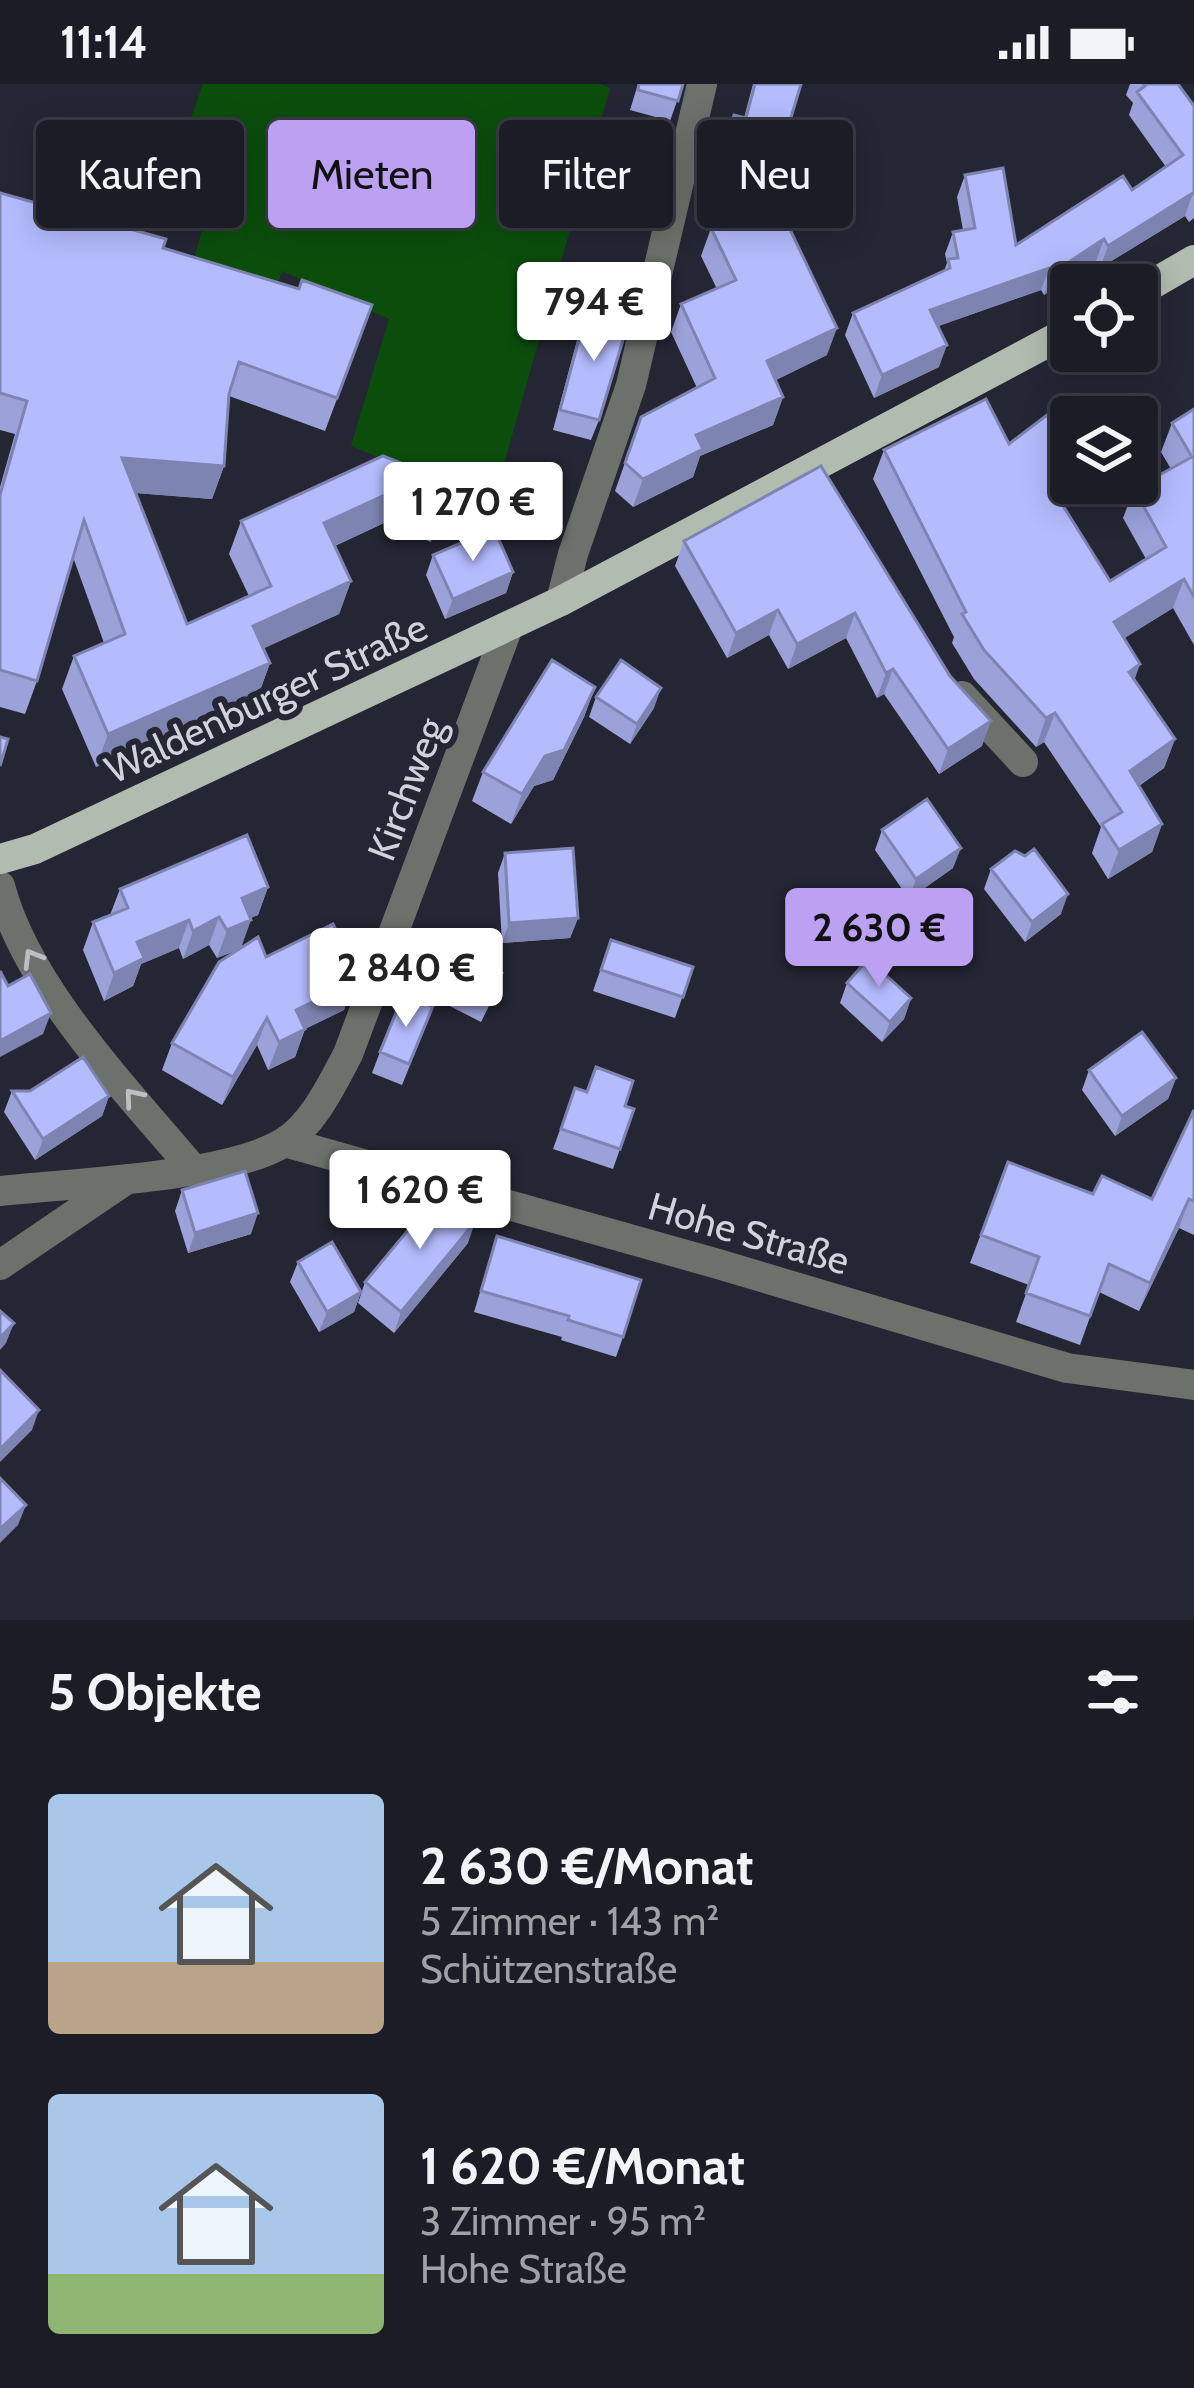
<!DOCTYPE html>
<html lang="de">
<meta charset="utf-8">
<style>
body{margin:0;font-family:Cabin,sans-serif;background:#292933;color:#f1f3f6;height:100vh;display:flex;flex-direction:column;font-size:45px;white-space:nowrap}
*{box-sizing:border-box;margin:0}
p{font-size:39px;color:#a0a1a7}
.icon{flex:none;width:66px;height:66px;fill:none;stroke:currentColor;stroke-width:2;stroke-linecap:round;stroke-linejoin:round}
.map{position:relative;height:1536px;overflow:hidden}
.drawer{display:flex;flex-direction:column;background:#1c1c27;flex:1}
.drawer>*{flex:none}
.hud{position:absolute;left:36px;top:36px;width:1122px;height:108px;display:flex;gap:24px}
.controls{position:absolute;left:1050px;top:180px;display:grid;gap:24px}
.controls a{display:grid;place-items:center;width:108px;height:108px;border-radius:12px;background:#1c1c27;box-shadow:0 6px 30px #0003,0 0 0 3px #3a3a44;font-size:60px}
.price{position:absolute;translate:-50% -102px;padding:0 27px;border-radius:12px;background:#fff;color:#222;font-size:39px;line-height:78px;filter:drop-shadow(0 3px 6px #0008)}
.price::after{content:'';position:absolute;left:50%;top:72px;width:36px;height:27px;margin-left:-18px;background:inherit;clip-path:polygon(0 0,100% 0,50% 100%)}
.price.current{background:#bca0f2;color:#111}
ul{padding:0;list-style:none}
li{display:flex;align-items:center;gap:36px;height:300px;padding:0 48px}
li span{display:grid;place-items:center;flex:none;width:336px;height:240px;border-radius:12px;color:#555}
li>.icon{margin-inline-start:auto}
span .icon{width:144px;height:144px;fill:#fffc;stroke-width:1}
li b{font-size:51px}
h2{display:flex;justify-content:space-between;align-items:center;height:144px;padding:0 48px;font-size:51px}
.tag{padding:0 42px;border-radius:12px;background:#1c1c27;box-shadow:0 6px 30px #0003,0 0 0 3px #3a3a44;font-size:42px;line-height:108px}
.tag.current{background:#bca0f2;color:#111}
.status{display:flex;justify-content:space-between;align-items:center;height:84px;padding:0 60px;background:#1c1c27;direction:ltr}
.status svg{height:33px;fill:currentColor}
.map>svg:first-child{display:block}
.green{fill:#0b4e0c}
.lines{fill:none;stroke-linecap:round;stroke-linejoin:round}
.minor{stroke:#6c716b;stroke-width:30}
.major{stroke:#b1bcb0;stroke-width:30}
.wall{fill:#9ba2da}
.shaded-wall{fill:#7e84b2}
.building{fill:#b4bcfe;stroke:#7e84b2;stroke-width:3}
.oneway{stroke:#bdbfc5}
.labels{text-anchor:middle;stroke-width:12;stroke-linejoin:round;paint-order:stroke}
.street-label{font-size:39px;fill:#d1d2db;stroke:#252634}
</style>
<div class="status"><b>11:14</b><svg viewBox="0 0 49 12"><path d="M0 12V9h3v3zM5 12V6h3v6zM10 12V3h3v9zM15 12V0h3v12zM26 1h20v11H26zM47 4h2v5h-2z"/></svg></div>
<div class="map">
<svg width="1194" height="1536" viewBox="0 0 1194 1536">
<rect width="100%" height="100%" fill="#252634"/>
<path class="green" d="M 203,0 L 600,0 L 610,4 L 493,419 L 351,362 L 389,235 L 282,187 L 267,228 L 188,198 L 204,138 L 160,121 Z"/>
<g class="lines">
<path class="minor" d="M 561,517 L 573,470 L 631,301 L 702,0
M 962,612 L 1023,678
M 0,802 C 27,904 125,1004 192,1084
M 285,1058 L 718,1180 L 1067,1284 L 1194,1301
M 0,1107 C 72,1099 224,1094 283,1059 C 313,1041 332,1000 348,970 L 508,543
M 0,1181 L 124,1097"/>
<path class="major" d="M 1137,209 L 1194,176
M 0,775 L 35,765 L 561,517 L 1071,246"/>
</g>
<path class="wall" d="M 638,0 L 683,0 L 670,37 L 630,26 Z
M 753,0 L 801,0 L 787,47 L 775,115 L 827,271 L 776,296 L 783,313 L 773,341 L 700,372 L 693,393 L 633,423 L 615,407 L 641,333 L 697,304 L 671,248 L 681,220 L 717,205 L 701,172 L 711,144 L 739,131 L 706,123 L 734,31 L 744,34 Z
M 1130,0 L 1178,0 L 1194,22 L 1194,134 L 1189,138 L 1185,132 L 1100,184 L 1096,177 L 1044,211 L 1041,206 L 938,242 L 939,283 L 874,314 L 845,251 L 853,229 L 944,187 L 947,179 L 945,170 L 953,148 L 963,146 L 957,113 L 965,91 L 1016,161 L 1132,106 L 1166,83 L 1129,31 L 1133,19 L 1126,11 Z
M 0,109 L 163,164 L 299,205 L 372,221 L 325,347 L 229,312 L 224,382 L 212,415 L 136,409 L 187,540 L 249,512 L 229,470 L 241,437 L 383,372 L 452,399 L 431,458 L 384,439 L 335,462 L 351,497 L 339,530 L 263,564 L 270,579 L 258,612 L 96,683 L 62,605 L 74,572 L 104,559 L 73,473 L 37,597 L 25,630 L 0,623 L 0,403 L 15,350 L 0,346 Z
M 587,225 L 599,336 L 591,356 L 553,346 L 580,245 Z
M 1194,325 L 1194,561 L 1173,524 L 1124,554 L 1135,596 L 1175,655 L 1164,684 L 1139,702 L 1162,740 L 1152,768 L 1108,795 L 1092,769 L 1101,743 L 1044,658 L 1036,663 L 974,595 L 952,559 L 954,553 L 873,395 L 884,366 L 1009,360 L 1074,409 L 1061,419 L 1110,497 L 1146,475 L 1123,434 L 1134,405 L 1171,385 L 1161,368 L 1172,339 Z
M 821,382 L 982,662 L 939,690 L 884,610 L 877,614 L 846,554 L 788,585 L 769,551 L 727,574 L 675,482 L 684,457 Z
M 433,471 L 513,488 L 506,509 L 445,535 L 426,491 Z
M 595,603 L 584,633 L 553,696 L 534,702 L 511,740 L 472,717 L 483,688 Z
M 596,613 L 654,624 L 630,660 L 589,633 Z
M 882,746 L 953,784 L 909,815 L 875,766 Z
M 505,769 L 578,834 L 570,854 L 502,859 L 498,789 Z
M 991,785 L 1061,830 L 1025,858 L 984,805 Z
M 268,803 L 258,831 L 250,834 L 241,864 L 266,873 L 357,889 L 344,926 L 305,945 L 295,973 L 268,986 L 257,961 L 222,1021 L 162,986 L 172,959 L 240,865 L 217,874 L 209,861 L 183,875 L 179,864 L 141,880 L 133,902 L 104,917 L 83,866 L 93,838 L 110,831 L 120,805 Z
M 611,856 L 693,883 L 675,934 L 593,907 Z
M 441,894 L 495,910 L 481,938 L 434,914 Z
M 847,899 L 911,914 L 904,935 L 882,958 L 840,919 Z
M 426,942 L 402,1001 L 372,989 L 380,968 Z
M 1089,986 L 1176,994 L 1168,1015 L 1115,1052 L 1082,1006 Z
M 575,1004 L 634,1025 L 613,1085 L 553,1065 Z
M 12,1007 L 109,1012 L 102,1032 L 35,1076 L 4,1028 Z
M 1194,1026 L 1194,1151 L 1179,1144 L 1139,1227 L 1099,1208 L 1080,1261 L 1016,1238 L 1029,1201 L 970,1179 L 1008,1078 L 1093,1110 L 1152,1115 Z
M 182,1106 L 251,1150 L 188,1169 L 175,1127 Z
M 497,1152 L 623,1253 L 616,1273 L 561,1256 L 562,1253 L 474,1228 Z
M 468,1159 L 394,1249 L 358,1219 L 365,1198 Z
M 298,1178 L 361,1208 L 354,1228 L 319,1248 L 290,1198 Z"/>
<path class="shaded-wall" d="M 1193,109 L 1185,132 L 1100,184 L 1108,162 Z
M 1104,155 L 1096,177 L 1044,211 L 1052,189 Z
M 1049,184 L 1041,206 L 922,248 L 930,226 Z
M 837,244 L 827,271 L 757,305 L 767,277 Z
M 947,261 L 939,283 L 874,314 L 882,291 Z
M 783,313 L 773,341 L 700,372 L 693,393 L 633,423 L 643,395 L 696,351 Z
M 122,374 L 224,382 L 212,415 L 110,407 Z
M 1071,390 L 1071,399 L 1078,399 L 1074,409 L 1042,433 L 1052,404 Z
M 396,406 L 384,439 L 312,472 L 324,439 Z
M 513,488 L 506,509 L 445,535 L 453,515 Z
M 1184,495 L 1173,524 L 1104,567 L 1114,538 Z
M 351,497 L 339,530 L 241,575 L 253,542 Z
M 778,526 L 769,551 L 727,574 L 736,549 Z
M 855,529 L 846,554 L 788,585 L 797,560 Z
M 270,579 L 258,612 L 96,683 L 108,650 Z
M 1140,580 L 1130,609 L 1129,588 Z
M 893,585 L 884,610 L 877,614 L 886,589 Z
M 595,603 L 584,633 L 553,696 L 534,702 L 511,740 L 522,710 L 545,672 Z
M 661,604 L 654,624 L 630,660 L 637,640 Z
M 1055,629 L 1044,658 L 1036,663 L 1046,634 Z
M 991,637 L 982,662 L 939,690 L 948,665 Z
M 1175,655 L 1164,684 L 1119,716 L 1130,687 Z
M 1162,740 L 1152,768 L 1108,795 L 1119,766 Z
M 961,764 L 953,784 L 909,815 L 916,795 Z
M 268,803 L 258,831 L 232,842 L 242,814 Z
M 1068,810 L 1061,830 L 1025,858 L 1032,838 Z
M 219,833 L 209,861 L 183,875 L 193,847 Z
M 578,834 L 570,854 L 502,859 L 509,839 Z
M 189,836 L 179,864 L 141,880 L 133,902 L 104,917 L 114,889 L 137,858 Z
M 251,836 L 241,864 L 217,874 L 227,846 Z
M 354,898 L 344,926 L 286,954 L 296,926 Z
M 911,914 L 904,935 L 882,958 L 890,938 Z
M 51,929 L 43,950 L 0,973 L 0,957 Z
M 267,934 L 257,961 L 222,1021 L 233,993 Z
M 305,945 L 295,973 L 268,986 L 279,958 Z
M 1176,994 L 1168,1015 L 1115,1052 L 1122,1032 Z
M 109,1012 L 102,1032 L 35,1076 L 43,1055 Z
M 1189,1115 L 1179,1144 L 1139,1227 L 1150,1199 Z
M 258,1129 L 251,1150 L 188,1169 L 195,1149 Z
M 475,1138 L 468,1159 L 394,1249 L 401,1228 Z
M 361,1208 L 354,1228 L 319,1248 L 327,1228 Z
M 14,1239 L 6,1259 L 0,1266 L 0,1254 Z
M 39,1326 L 32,1346 L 0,1378 L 0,1365 Z
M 26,1421 L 18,1441 L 0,1459 L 0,1445 Z"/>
<path class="building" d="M 639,0 L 683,0 L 678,17 L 638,6 Z
M 755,0 L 801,0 L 787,47 L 793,49 L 775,115 L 715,99 L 734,31 L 746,34 Z
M 1143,0 L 1178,0 L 1194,22 L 1194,111 L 1193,109 L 1108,162 L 1104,155 L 1052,189 L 1049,184 L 930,226 L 947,261 L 882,291 L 853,229 L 950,184 L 948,175 L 958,174 L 953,148 L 975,144 L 965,91 L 1003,84 L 1016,161 L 1123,92 L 1132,106 L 1183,71 L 1137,8 L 1145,2 Z
M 0,109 L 166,155 L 163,164 L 299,205 L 302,196 L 372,221 L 337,314 L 239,278 L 229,310 L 224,382 L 122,374 L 187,540 L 271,502 L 241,437 L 383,372 L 452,399 L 443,425 L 396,406 L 324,439 L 351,497 L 253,542 L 270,579 L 108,650 L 74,572 L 125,550 L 84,436 L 37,597 L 0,586 L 0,411 L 27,317 L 0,309 Z
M 775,114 L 837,244 L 767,277 L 783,313 L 696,351 L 703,365 L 643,395 L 625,379 L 641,333 L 715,294 L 681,220 L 736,196 L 711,144 Z
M 587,225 L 629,236 L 599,336 L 560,326 Z
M 986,315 L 1009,360 L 1047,331 L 1071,362 L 1071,390 L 1052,404 L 1110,497 L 1166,463 L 1134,405 L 1192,373 L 1172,339 L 1194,325 L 1194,513 L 1184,495 L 1114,538 L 1140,580 L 1129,588 L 1175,655 L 1130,687 L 1162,740 L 1119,766 L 1102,740 L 1122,728 L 1055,629 L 1046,634 L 984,566 L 962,530 L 966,528 L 884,366 Z
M 821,382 L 950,592 L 991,637 L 948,665 L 893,585 L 886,589 L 855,529 L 797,560 L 778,526 L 736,549 L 684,457 Z
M 484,449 L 496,449 L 513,488 L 453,515 L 433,471 Z
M 552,576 L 595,603 L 564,666 L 545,672 L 522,710 L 483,688 Z
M 621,576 L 661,604 L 637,640 L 596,613 Z
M 0,653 L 8,655 L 0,682 Z
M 927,715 L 961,764 L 916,795 L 882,746 Z
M 247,751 L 268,803 L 242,814 L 251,836 L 227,846 L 219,833 L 193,847 L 189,836 L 137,858 L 144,874 L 114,889 L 93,838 L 128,824 L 120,805 Z
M 573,764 L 578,834 L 509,839 L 505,769 Z
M 1034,765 L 1068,810 L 1032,838 L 991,785 L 1015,767 L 1025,772 Z
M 333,840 L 357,889 L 354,898 L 296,926 L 305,945 L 279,958 L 267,934 L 233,993 L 172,959 L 219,878 L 258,853 L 266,873 Z
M 611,856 L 693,883 L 683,913 L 601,886 Z
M 456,866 L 502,889 L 489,917 L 441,894 Z
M 868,875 L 911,914 L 890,938 L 847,899 Z
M 0,887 L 8,902 L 30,890 L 51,929 L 0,957 Z
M 402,914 L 433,922 L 409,980 L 380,968 Z
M 1142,948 L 1176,994 L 1122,1032 L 1089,986 Z
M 83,973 L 109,1012 L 43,1055 L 12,1007 L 30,1007 Z
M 596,983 L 633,997 L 625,1022 L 634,1025 L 620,1065 L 561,1045 L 575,1004 L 587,1008 Z
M 1194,1026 L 1194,1117 L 1189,1115 L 1150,1199 L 1109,1180 L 1090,1232 L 1026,1209 L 1039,1173 L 981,1151 L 1008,1078 L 1093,1110 L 1102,1092 L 1152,1115 Z
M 245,1087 L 258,1129 L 195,1149 L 182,1106 Z
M 439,1109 L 475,1138 L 401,1228 L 365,1198 Z
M 497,1152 L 641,1196 L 623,1253 L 568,1236 L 569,1232 L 481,1207 Z
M 332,1158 L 361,1208 L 327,1228 L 298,1178 Z
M 0,1227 L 14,1239 L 0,1254 Z
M 0,1286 L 39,1326 L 0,1365 Z
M 0,1394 L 26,1421 L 0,1445 Z"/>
<defs><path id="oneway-chevron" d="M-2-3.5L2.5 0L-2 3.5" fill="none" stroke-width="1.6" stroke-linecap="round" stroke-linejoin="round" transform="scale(3)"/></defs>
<g class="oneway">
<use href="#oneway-chevron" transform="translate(32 874) rotate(-121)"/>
<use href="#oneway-chevron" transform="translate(133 1013) rotate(-130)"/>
</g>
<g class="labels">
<g class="street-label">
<text transform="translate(266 614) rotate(-25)" y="14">Waldenburger Straße</text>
<text transform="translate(406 705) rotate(-69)" y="14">Kirchweg</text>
<text transform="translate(749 1149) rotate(16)" y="14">Hohe Straße</text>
</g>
</g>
</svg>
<div class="controls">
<a><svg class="icon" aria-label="locate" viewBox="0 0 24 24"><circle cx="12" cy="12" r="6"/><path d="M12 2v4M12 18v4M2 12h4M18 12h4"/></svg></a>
<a><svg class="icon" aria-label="layers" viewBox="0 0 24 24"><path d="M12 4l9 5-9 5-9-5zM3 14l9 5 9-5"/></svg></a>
</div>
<b class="price" style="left:594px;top:280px">794 €</b>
<b class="price" style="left:473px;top:480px">1 270 €</b>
<b class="price current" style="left:879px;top:906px">2 630 €</b>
<b class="price" style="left:406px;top:946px">2 840 €</b>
<b class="price" style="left:420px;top:1168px">1 620 €</b>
<div class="hud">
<a class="tag">Kaufen</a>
<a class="tag current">Mieten</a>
<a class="tag">Filter</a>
<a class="tag">Neu</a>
</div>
</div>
<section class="drawer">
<h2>5 Objekte<svg class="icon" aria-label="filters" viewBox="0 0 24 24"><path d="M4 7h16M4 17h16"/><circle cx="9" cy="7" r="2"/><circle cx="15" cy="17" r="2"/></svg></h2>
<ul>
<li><span style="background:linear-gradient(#a9c7e8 70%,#b9a48a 0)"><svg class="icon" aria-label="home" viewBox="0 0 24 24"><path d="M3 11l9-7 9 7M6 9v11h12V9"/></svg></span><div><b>2 630 €/Monat</b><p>5 Zimmer · 143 m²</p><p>Schützenstraße</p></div></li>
<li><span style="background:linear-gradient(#a9c7e8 75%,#8fb573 0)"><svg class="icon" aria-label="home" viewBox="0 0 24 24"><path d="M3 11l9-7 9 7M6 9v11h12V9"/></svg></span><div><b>1 620 €/Monat</b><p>3 Zimmer · 95 m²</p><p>Hohe Straße</p></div></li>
</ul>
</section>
